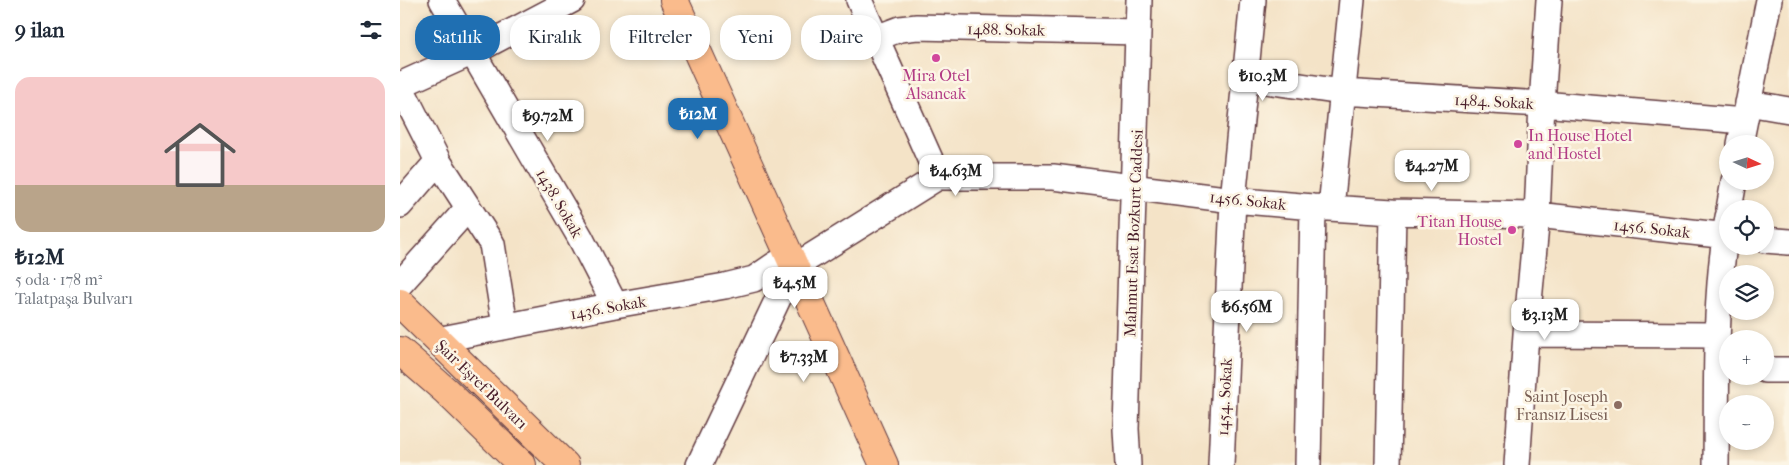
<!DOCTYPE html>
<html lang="tr">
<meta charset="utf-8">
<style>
body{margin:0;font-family:"IM FELL French Canon",serif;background:#f6f6f7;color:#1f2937;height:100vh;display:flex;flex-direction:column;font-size:19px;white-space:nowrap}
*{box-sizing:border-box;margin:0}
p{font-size:16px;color:#747a83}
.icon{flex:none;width:28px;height:28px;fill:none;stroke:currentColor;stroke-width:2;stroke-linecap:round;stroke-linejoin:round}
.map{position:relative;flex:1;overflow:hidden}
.drawer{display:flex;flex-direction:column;background:#fff;width:400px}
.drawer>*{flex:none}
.banner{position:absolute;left:15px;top:15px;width:475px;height:45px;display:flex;gap:10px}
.needle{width:32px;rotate:94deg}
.controls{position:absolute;left:1319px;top:135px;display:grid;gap:10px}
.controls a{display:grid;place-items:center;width:55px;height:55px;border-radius:50%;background:#fff;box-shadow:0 2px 8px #0003;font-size:25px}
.price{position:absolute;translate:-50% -42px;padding:0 11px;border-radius:10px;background:#fff;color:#222;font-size:16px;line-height:32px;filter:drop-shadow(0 1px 2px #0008)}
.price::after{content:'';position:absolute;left:50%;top:30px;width:15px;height:11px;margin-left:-8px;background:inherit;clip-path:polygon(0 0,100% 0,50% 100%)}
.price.on{background:#1f6fb2;color:#fff}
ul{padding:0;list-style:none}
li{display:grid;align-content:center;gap:10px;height:265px;padding:0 15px}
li+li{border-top:1px solid #e0e1e3}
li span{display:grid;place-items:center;height:155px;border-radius:15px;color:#555}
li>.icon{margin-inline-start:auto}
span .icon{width:90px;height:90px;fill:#fffc;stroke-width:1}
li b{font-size:21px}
h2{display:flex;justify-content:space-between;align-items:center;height:60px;padding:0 15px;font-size:21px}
.pill{padding:0 18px;border-radius:20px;background:#fff;box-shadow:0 2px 8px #0003;font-size:18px;line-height:45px}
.pill.on{background:#1f6fb2;color:#fff}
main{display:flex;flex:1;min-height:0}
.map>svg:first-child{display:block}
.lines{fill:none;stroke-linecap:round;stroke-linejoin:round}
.minor-casing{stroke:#643c42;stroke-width:28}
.major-casing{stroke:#643c42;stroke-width:30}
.minor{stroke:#fff;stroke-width:25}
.major{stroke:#fabb8c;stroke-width:28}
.hotel-dot{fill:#d1479c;stroke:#fcf5e5;stroke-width:2}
.education-dot{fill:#8d6e63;stroke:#fcf5e5;stroke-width:2}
.labels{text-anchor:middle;stroke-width:5;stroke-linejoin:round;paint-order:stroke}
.street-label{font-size:16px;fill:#4a1f2b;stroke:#fcf5e5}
.hotel-label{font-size:16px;fill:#b23c85;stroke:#fcf5e5}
.education-label{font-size:16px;fill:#785e54;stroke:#fcf5e5;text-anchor:end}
</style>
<main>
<section class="drawer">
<h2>9 ilan<svg class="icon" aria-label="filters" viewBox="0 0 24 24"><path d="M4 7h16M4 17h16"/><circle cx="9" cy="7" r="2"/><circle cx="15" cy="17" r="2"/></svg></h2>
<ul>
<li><span style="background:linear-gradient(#f6c9c9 70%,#b9a48a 0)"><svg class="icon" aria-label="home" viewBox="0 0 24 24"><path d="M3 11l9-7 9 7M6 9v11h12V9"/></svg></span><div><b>₺12M</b><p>5 oda · 178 m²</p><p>Talatpaşa Bulvarı</p></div></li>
</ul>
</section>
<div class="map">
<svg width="1389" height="465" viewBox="0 0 1389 465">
<rect width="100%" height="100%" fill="#fcf5e5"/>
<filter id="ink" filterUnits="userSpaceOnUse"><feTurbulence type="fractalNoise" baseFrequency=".02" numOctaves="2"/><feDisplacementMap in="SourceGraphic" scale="10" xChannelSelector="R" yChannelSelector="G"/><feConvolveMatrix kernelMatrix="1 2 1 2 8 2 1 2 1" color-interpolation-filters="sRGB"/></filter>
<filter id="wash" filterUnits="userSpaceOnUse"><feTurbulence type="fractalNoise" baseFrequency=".0096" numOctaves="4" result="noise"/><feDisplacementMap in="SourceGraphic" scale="20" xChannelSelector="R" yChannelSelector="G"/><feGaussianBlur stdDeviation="1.12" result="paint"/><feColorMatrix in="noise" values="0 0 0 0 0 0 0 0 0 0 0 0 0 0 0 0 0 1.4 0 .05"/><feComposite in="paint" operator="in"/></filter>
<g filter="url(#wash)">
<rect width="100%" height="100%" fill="#f4e3c7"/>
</g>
<g filter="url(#ink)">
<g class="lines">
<defs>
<path id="minor" d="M 42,0 L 180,237 L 215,305
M 459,0 L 538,177
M 476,38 L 500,29 L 517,27 L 738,32
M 845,78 L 942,92 L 1142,104 L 1344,121
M 0,85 L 73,52 L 172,0
M 0,86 L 38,161 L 92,244 L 105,326
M 1348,103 L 1389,110
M 1340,144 L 1369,0
M 0,205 L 38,161
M 931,208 L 952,0
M 1329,209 L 1334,181
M 1365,240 L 1389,242
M 394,267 L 538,177 L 653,177 L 833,200 L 913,207 L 993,212 L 1137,215 L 1328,236
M 0,284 L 68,208
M 1126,334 L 1316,335
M 37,340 L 215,305 L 325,286 L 354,279 L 376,264
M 1365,370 L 1389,370
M 299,465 L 385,284
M 728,465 L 726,429 L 739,0
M 821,465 L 833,200 L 853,0
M 908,465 L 913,207
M 988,465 L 993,212
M 1117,465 L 1126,334 L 1137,215 L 1142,104 L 1149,0
M 1316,465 C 1317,382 1314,299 1328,217"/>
<path id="major" d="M 274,0 L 484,465
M 0,303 L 165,465
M 0,351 L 46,391 L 122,465"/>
</defs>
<use href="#minor" class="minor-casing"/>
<use href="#major" class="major-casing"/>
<use href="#minor" class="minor"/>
<use href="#major" class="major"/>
</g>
</g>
<g class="hotel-dot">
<circle cx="536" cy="58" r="5"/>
<circle cx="1118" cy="144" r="5"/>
<circle cx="1112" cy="230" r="5"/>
</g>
<circle class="education-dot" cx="1218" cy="405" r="5"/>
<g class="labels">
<g class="street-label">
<text transform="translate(606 29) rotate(1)" y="6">1488. Sokak</text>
<text transform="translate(1094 101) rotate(3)" y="6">1484. Sokak</text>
<text transform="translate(848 200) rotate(6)" y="6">1456. Sokak</text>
<text transform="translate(160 203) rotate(60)" y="6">1438. Sokak</text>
<text transform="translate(1252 228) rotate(6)" y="6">1456. Sokak</text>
<text transform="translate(733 233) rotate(-88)" y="6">Mahmut Esat Bozkurt Caddesi</text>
<text transform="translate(208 307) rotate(-10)" y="6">1436. Sokak</text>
<text transform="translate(82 384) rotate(44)" y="6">Şair Eşref Bulvarı</text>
<text transform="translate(824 397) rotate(-87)" y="6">1454. Sokak</text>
</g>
<g class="hotel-label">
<text x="536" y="81">Mira Otel<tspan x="536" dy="18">Alsancak</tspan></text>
<text x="1128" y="141" text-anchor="start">In House Hotel<tspan x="1128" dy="18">and Hostel</tspan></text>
<text x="1102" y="227" text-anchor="end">Titan House<tspan x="1102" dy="18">Hostel</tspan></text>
</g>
<g class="education-label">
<text x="1208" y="402">Saint Joseph<tspan x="1208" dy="18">Fransız Lisesi</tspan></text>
</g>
</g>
</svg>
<div class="controls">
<a><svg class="needle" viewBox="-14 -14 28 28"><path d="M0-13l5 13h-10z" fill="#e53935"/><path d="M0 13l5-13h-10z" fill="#747a83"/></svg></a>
<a><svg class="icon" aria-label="locate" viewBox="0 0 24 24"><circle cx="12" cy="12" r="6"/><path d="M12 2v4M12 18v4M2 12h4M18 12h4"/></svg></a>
<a><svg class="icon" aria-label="layers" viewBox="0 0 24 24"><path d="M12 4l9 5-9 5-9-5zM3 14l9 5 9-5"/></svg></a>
<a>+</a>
<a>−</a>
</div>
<b class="price" style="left:863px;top:102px">₺10.3M</b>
<b class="price on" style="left:298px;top:140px">₺12M</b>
<b class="price" style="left:148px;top:142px">₺9.72M</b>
<b class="price" style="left:1032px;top:192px">₺4.27M</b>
<b class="price" style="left:556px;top:197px">₺4.63M</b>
<b class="price" style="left:395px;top:309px">₺4.5M</b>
<b class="price" style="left:847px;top:333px">₺6.56M</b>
<b class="price" style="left:1145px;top:341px">₺3.13M</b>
<b class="price" style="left:404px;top:383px">₺7.33M</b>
<div class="banner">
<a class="pill on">Satılık</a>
<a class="pill">Kiralık</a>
<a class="pill">Filtreler</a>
<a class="pill">Yeni</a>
<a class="pill">Daire</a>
</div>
</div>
</main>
